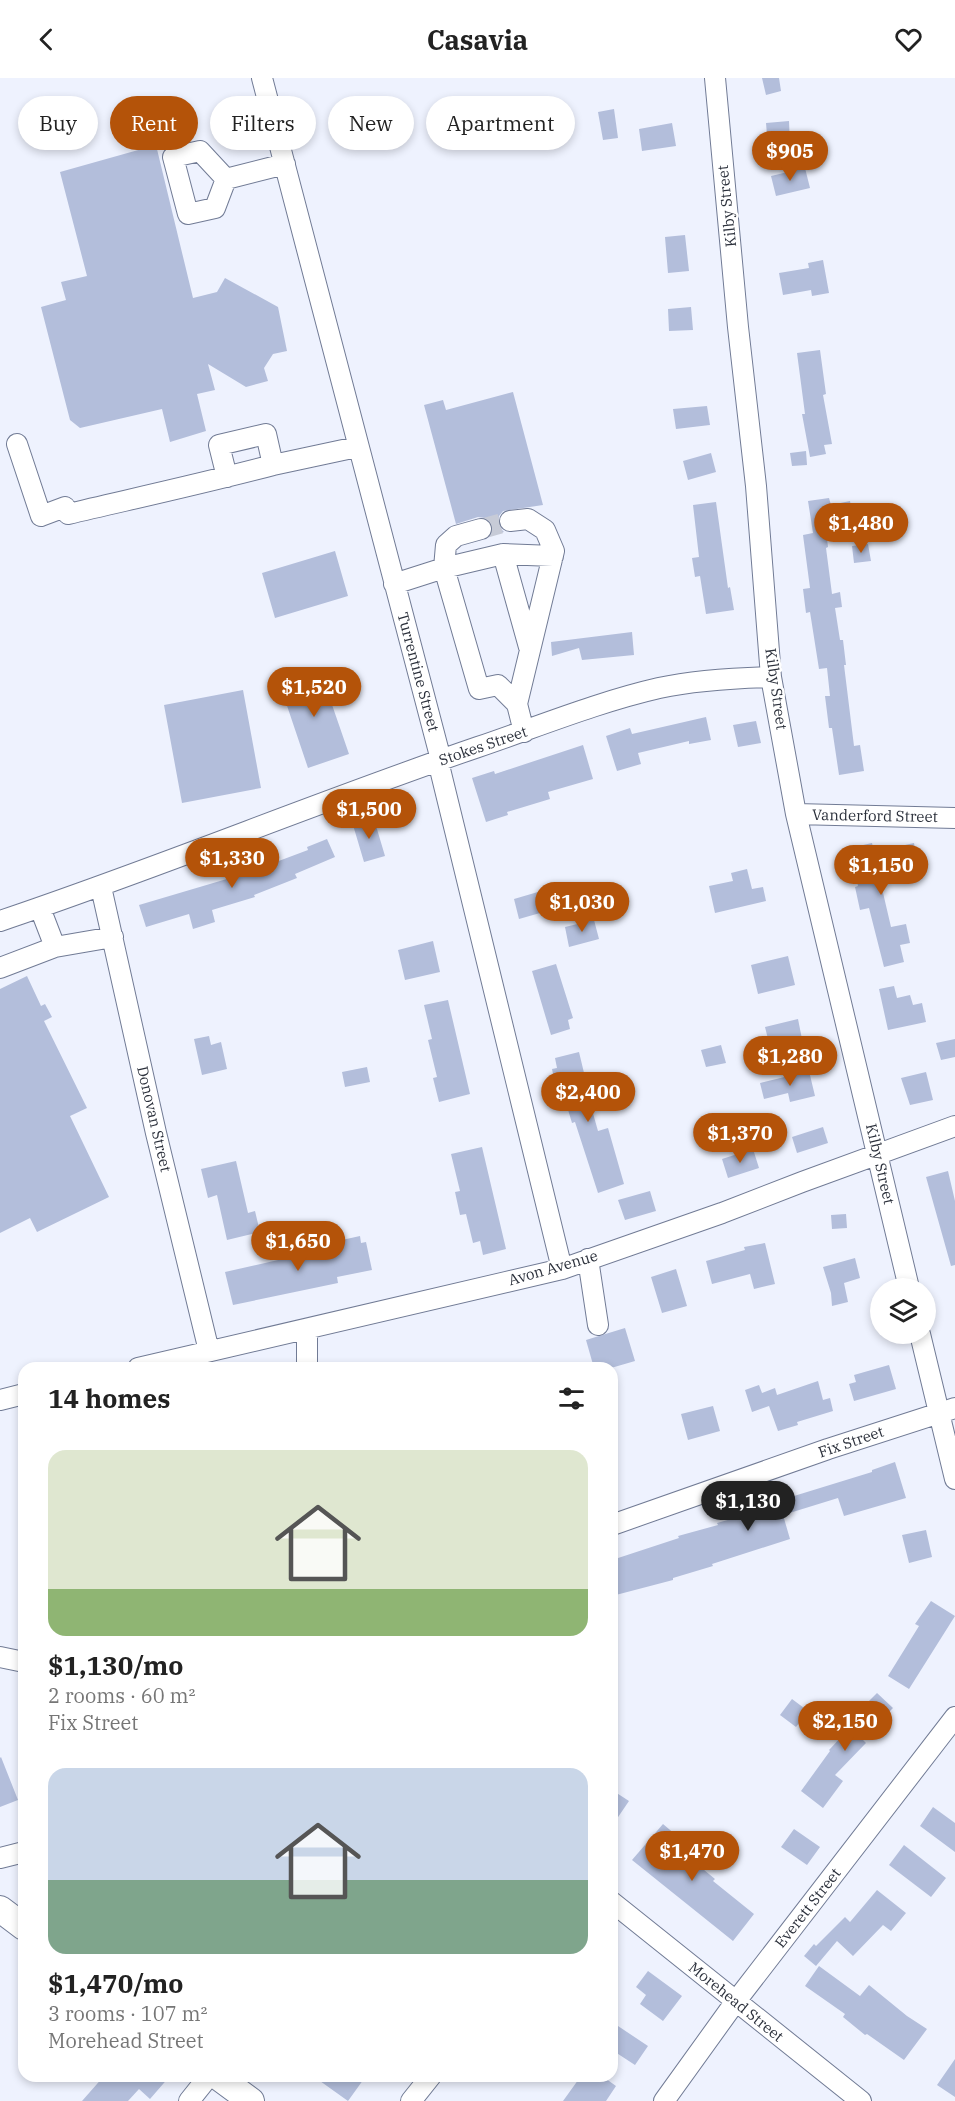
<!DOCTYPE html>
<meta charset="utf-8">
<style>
body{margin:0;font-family:"IBM Plex Serif",serif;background:#f2f2f2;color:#222;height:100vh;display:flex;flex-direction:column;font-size:22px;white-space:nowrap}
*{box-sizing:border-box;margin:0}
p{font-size:20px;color:#767676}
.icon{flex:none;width:33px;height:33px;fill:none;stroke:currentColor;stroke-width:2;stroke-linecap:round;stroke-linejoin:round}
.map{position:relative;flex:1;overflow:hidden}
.details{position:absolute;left:18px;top:1284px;width:600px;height:720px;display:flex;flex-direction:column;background:#fff;border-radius:18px;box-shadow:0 3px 9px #0003}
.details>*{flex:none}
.hud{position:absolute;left:18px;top:18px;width:600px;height:54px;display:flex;gap:12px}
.buttons{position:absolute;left:870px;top:1200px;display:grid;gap:12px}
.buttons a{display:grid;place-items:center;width:66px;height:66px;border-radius:50%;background:#fff;box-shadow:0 3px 9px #0003;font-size:30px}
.price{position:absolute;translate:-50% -51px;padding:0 14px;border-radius:21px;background:#b45309;color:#fff;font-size:20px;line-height:39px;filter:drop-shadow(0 2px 3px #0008)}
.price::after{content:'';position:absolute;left:50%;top:36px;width:18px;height:14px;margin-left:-9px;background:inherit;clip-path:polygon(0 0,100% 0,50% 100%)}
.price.current{background:#222;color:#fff}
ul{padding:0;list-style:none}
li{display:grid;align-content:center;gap:12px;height:318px;padding:0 30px}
li span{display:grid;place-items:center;height:186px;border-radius:18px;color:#555}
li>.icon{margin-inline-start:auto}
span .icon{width:108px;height:108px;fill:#fffc;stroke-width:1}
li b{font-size:26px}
h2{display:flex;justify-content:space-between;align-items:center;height:72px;padding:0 30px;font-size:26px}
.pill{padding:0 21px;border-radius:27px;background:#fff;box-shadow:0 3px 9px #0003;font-size:21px;line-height:54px}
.pill.current{background:#b45309;color:#fff}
header{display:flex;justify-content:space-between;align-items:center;height:78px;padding:0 30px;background:#fff;font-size:27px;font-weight:700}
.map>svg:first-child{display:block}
.building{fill:#b3bedb}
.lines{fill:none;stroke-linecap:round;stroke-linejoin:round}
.minor-tunnel{stroke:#c7cbd7;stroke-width:20;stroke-dasharray:20 10;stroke-linecap:butt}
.minor-casing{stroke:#717b95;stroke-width:22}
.major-casing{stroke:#717b95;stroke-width:28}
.minor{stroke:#fff;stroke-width:20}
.major{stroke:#fff;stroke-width:26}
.labels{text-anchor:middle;stroke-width:5;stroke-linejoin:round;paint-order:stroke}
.street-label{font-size:15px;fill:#2b303b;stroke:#fff}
</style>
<header><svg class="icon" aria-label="back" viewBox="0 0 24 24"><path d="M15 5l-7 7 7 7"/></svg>Casavia<svg class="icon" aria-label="heart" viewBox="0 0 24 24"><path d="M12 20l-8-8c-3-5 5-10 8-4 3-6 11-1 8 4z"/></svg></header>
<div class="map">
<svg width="955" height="2023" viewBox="0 0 955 2023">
<rect width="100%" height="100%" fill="#eef2fe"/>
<path class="building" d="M 762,0 L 779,0 L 781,13 L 766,17 Z
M 614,31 L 618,60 L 603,62 L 598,34 Z
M 789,43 L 790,67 L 768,69 L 766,45 Z
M 672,45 L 676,68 L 642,73 L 639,51 Z
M 156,67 L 193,220 L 217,214 L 225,200 L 278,229 L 287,273 L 273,276 L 264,290 L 268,303 L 246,309 L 208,286 L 215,312 L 197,316 L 206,353 L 170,364 L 162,331 L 80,350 L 70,342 L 41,229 L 66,222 L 61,204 L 87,198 L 60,94 Z
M 805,90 L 810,110 L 776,118 L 771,98 Z
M 685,157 L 689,193 L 668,195 L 665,159 Z
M 823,182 L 829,215 L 812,218 L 811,212 L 783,217 L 779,195 L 809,190 L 808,185 Z
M 691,229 L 693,252 L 669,253 L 668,231 Z
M 820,272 L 826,316 L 823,317 L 832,366 L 824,367 L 826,376 L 810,379 L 802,336 L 805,336 L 797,275 Z
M 513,314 L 543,427 L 503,433 L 499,438 L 498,444 L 500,450 L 504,454 L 491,457 L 492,447 L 485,440 L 478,439 L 456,446 L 424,327 L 443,322 L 446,332 Z
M 707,328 L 710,347 L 676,351 L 673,331 Z
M 806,373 L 807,387 L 792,388 L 790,375 Z
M 711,375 L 716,394 L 688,402 L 683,383 Z
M 829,420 L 831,427 L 850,423 L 853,439 L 825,444 L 828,469 L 826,470 L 832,516 L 840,514 L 842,529 L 835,530 L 840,562 L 843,562 L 846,587 L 844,587 L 854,668 L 860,667 L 864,693 L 839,697 L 832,650 L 829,650 L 825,618 L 830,618 L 827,590 L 819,591 L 810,534 L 806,535 L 803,511 L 810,510 L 803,457 L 813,455 L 808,423 Z
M 716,424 L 728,510 L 730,509 L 734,532 L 706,536 L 700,498 L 695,499 L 692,480 L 699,479 L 693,427 Z
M 868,466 L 871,483 L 854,485 L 852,468 Z
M 335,473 L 348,518 L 275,540 L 262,495 Z
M 632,554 L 634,577 L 582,582 L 579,570 L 552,578 L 551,564 Z
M 319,589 L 349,676 L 308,690 L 279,604 Z
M 243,612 L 261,710 L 182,725 L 164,627 Z
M 706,639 L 711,662 L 689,666 L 689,663 L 638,675 L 641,686 L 617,693 L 606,658 L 630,650 L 632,656 Z
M 756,643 L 761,665 L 738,669 L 733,647 Z
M 583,667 L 593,701 L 548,714 L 550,721 L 507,734 L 508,737 L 486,744 L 472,700 L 494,693 L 495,696 Z
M 374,741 L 385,778 L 364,784 L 353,747 Z
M 327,761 L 335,779 L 295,796 L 297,800 L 254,817 L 255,819 L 212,832 L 215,844 L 193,851 L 189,836 L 146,849 L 139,827 L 247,795 L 308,772 L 307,769 Z
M 872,765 L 874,774 L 914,765 L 917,781 L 877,789 L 891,849 L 906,846 L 910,865 L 900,867 L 904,884 L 884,889 L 869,830 L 860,832 L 855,809 L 858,808 L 850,770 Z
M 747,791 L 752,811 L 763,809 L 766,823 L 715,835 L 709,808 L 733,803 L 731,795 Z
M 548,811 L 554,831 L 519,841 L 514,821 Z
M 594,842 L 599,861 L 569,869 L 565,849 Z
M 433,863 L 440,894 L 405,902 L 398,872 Z
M 788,878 L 795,907 L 758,916 L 751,887 Z
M 556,886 L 573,940 L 568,942 L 570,951 L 551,957 L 532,893 Z
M 27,898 L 41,928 L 45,926 L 52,939 L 44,943 L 87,1030 L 70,1038 L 109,1119 L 37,1154 L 30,1140 L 0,1155 L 0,911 Z
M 894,908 L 897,920 L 910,917 L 913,927 L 922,925 L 926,944 L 888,952 L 879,911 Z
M 448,922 L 470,1016 L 439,1024 L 433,1000 L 437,999 L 428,962 L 432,961 L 424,927 Z
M 798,941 L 802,961 L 770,969 L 765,949 Z
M 209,958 L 211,967 L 221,964 L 227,991 L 202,997 L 194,961 Z
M 955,961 L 955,979 L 941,982 L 936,965 Z
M 721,967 L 726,985 L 706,989 L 701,972 Z
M 579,974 L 585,999 L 583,1000 L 598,1053 L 608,1050 L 624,1106 L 598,1115 L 575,1044 L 572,1045 L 560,1005 L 555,1006 L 552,991 L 557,990 L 555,980 Z
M 367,989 L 370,1004 L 345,1009 L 342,994 Z
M 809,993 L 815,1018 L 790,1024 L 788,1015 L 764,1021 L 760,1005 Z
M 926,994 L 933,1022 L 910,1027 L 901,1000 Z
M 823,1049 L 828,1065 L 797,1075 L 792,1059 Z
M 482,1069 L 506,1171 L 483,1177 L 480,1163 L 473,1165 L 466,1136 L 460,1137 L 455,1114 L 460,1113 L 451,1076 Z
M 753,1071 L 759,1090 L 728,1100 L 722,1081 Z
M 236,1083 L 248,1135 L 255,1133 L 260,1154 L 227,1162 L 217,1117 L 208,1120 L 201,1091 Z
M 948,1093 L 955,1123 L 955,1187 L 951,1188 L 926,1099 Z
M 650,1113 L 656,1133 L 625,1142 L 618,1122 Z
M 846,1136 L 847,1150 L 832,1151 L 831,1137 Z
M 360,1158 L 361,1165 L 366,1164 L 372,1192 L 337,1199 L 338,1205 L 233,1227 L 225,1194 L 344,1167 L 342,1162 Z
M 765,1165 L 775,1206 L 754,1211 L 750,1196 L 712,1206 L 706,1183 L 745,1172 L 744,1169 Z
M 855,1180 L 860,1200 L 844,1205 L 848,1224 L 832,1228 L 831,1215 L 823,1189 Z
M 676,1191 L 687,1228 L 662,1235 L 651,1199 Z
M 625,1250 L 635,1283 L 611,1290 L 594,1290 L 586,1262 Z
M 889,1287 L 896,1311 L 854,1323 L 849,1306 L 856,1304 L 854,1297 Z
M 818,1303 L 823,1322 L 830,1320 L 833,1333 L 797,1344 L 798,1347 L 778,1353 L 769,1328 L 752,1334 L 745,1312 L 759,1307 L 762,1315 L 775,1310 L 777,1317 Z
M 713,1328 L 720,1353 L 688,1362 L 681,1336 Z
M 895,1384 L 906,1420 L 844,1438 L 838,1420 L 783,1437 L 790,1461 L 712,1486 L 713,1488 L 673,1500 L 673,1502 L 612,1518 L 612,1482 L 679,1460 L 678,1458 L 718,1447 L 717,1445 L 756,1434 L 756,1432 L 795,1420 L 794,1418 L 872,1394 L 872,1392 Z
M 926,1452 L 932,1479 L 909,1485 L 902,1457 Z
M 931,1523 L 955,1538 L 909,1611 L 888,1598 L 919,1548 L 915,1546 Z
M 877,1615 L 893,1630 L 862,1661 L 866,1665 L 835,1697 L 843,1703 L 823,1730 L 801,1713 L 830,1673 L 829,1672 L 859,1640 L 856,1636 Z
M 792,1621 L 808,1633 L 796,1649 L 780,1637 Z
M 1,1679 L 18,1722 L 0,1729 L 0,1680 Z
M 612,1712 L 629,1723 L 612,1748 Z
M 933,1729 L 955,1745 L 955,1774 L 920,1748 Z
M 663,1746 L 703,1780 L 698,1787 L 715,1801 L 713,1803 L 754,1836 L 733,1863 L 632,1782 Z
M 794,1751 L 820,1769 L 807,1787 L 781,1769 Z
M 904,1767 L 946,1800 L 931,1819 L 889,1787 Z
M 877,1812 L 906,1835 L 891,1853 L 883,1847 L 853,1878 L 837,1863 L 816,1888 L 804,1878 L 814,1866 L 816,1868 L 845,1839 L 850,1844 Z
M 819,1888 L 860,1918 L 869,1907 L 907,1938 L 927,1951 L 904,1982 L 867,1956 L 865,1957 L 843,1939 L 845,1936 L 805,1908 Z
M 648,1893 L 682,1918 L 663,1943 L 640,1926 L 646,1917 L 636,1909 Z
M 612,1944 L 648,1968 L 635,1987 L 612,1972 Z
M 955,1981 L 955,2019 L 937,2007 Z
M 104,1998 L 170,1998 L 150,2021 L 139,2011 L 128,2023 L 82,2023 Z
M 313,1998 L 366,1998 L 348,2023 Z
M 581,1998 L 602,1998 L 616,2008 L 606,2023 L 563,2023 Z"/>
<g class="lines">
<path class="minor-tunnel" d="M 481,451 L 510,443"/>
<defs>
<path id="minor" d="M 262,0 L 440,678 L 438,683 L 562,1191
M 715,0 L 738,249 L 756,408 L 771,599 L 796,736 L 909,1210
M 226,101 L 200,73 L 173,79 L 188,136 L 215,130 L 226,101 L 285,86
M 17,366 L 41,438 L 65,429 L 68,436 C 136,420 205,405 273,387 L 266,356 L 219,367 L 227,399
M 273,387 L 357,369
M 510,443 L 528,441 L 545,452 L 554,473 L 517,626 L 524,654
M 503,476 L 444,490 L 479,611 L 498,607 L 517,626
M 394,506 L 444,490 L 446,467 L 456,458 L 481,451
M 529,569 L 503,476 L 553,478
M 796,736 L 955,740
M 101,809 L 156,1055 L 209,1273
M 0,843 C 161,789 317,724 478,669 C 537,649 598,624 659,610 C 696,602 733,600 771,599
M 55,869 L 113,859
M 0,890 L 55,869 L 40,830
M 588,1181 L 598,1247
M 307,1251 L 307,1290
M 920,1256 L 955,1401
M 138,1290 L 562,1191 L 722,1135 L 802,1104 L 955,1048
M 0,1322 L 24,1316
M 612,1447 L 828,1371 L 955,1330
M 0,1579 L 24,1584
M 0,1780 L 24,1774
M 612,1824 L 861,2023
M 189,2023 L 209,1998
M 411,2023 L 431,1998
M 664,2023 L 736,1923 L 955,1639"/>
<path id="major" d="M 0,1831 L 24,1849
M 217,1998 L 251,2023"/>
</defs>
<use href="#minor" class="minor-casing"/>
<use href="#major" class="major-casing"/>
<use href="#minor" class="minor"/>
<use href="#major" class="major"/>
</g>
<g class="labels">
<g class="street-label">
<text transform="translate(727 128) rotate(-96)" y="5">Kilby Street</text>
<text transform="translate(418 594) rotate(75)" y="5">Turrentine Street</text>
<text transform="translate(776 611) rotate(82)" y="5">Kilby Street</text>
<text transform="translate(483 668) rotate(-19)" y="5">Stokes Street</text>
<text transform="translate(875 738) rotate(1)" y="5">Vanderford Street</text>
<text transform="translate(154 1041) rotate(77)" y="5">Donovan Street</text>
<text transform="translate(880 1086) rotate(77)" y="5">Kilby Street</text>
<text transform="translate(553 1190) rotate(-16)" y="5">Avon Avenue</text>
<text transform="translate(851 1364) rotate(-19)" y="5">Fix Street</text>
<text transform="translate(808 1830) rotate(-52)" y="5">Everett Street</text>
<text transform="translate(736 1924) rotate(39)" y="5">Morehead Street</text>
</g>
</g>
</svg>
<div class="buttons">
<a><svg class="icon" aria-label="layers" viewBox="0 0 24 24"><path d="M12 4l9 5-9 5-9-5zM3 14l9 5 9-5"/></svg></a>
</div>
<b class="price" style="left:790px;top:104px">$905</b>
<b class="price" style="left:861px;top:476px">$1,480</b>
<b class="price" style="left:314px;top:640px">$1,520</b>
<b class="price" style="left:369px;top:762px">$1,500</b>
<b class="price" style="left:232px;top:811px">$1,330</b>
<b class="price" style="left:881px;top:818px">$1,150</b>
<b class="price" style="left:582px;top:855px">$1,030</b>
<b class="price" style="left:790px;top:1009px">$1,280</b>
<b class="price" style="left:588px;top:1045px">$2,400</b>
<b class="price" style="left:740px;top:1086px">$1,370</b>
<b class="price" style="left:298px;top:1194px">$1,650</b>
<b class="price current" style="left:748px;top:1454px">$1,130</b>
<b class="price" style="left:845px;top:1674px">$2,150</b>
<b class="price" style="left:692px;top:1804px">$1,470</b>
<div class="hud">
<a class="pill">Buy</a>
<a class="pill current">Rent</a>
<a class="pill">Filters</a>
<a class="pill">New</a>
<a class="pill">Apartment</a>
</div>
<section class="details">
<h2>14 homes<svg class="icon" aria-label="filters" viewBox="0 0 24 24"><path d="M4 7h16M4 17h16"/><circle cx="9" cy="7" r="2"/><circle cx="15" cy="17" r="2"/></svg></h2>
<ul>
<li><span style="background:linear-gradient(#dfe7d0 75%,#8fb573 0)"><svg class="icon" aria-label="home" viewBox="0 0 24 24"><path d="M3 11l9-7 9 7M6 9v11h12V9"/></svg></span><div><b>$1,130/mo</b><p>2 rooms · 60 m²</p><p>Fix Street</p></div></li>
<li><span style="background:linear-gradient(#c9d6e8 60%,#7fa58c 0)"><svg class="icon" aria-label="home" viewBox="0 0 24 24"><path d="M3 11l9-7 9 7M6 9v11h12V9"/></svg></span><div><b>$1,470/mo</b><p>3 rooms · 107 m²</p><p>Morehead Street</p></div></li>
</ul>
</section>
</div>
